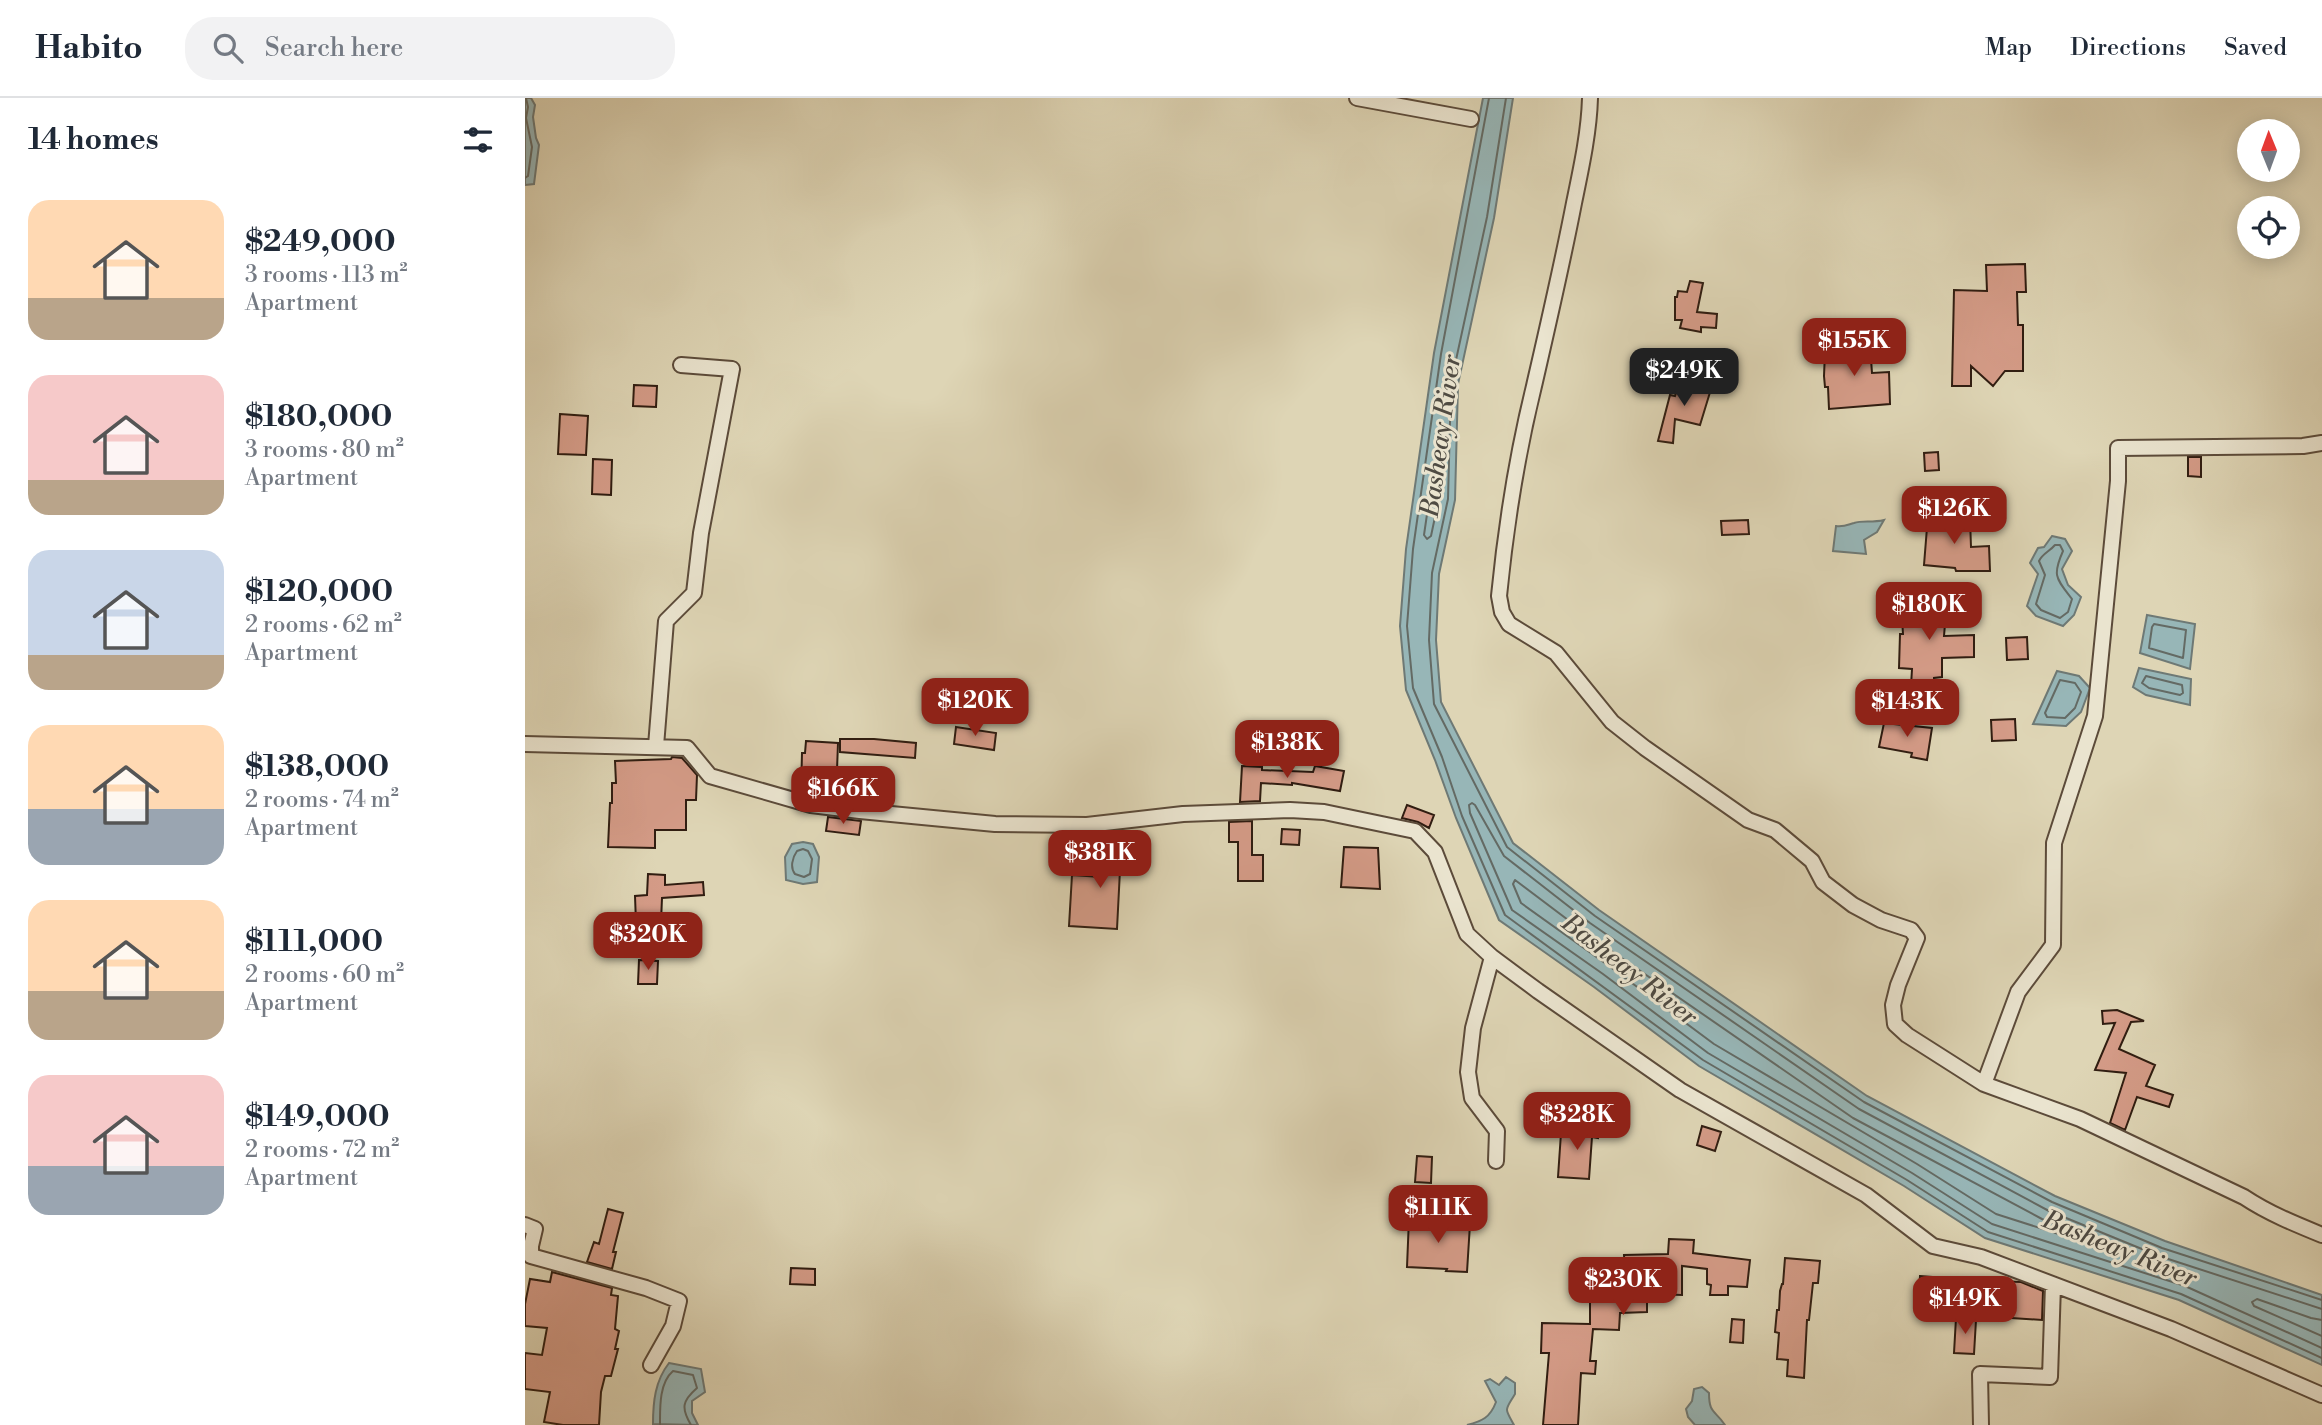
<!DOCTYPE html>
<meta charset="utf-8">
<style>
body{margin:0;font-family:"Libre Bodoni",serif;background:#f2f2f3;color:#1f2937;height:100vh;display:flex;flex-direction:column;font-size:26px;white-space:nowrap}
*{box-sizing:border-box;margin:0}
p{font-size:23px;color:#747a83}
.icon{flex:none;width:38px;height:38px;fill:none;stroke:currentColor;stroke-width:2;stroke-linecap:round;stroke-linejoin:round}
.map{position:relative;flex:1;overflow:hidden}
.panel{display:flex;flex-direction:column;background:#fff;width:525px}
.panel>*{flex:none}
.needle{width:46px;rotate:359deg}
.fabs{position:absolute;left:1712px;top:21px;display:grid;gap:14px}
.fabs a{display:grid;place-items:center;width:63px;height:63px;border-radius:50%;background:#fff;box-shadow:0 4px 18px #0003;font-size:35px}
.price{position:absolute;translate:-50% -60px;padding:0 16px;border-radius:14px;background:#8f2418;color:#fff;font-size:23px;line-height:46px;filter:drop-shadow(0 2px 4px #0008)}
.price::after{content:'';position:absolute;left:50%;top:42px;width:21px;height:16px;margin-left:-10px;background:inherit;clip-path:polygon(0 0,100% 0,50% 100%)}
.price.selected{background:#222;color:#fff}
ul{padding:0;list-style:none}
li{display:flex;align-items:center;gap:21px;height:175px;padding:0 28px}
li span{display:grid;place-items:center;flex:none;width:196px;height:140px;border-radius:21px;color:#555}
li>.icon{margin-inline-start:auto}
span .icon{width:84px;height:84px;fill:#fffc;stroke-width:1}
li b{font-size:30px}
h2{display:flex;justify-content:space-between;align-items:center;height:84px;padding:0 28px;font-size:30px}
header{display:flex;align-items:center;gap:42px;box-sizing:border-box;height:98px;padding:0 35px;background:#fff;border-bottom:2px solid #e0e1e3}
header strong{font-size:33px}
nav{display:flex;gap:38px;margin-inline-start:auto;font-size:24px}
.search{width:490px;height:63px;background:#f2f2f3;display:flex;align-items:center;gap:18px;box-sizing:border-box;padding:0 24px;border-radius:28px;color:#747a83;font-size:26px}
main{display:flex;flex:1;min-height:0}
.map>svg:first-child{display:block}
.water{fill:#97b6b7;stroke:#6e7975;stroke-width:2}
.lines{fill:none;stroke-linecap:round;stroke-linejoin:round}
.shore{stroke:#646a64;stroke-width:2}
.building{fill:#d49b87;stroke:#301d11;stroke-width:2}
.street-casing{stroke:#5c4b3a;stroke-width:18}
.street{stroke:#eae4cf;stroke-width:14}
.labels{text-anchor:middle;stroke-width:6;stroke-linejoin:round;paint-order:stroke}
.water-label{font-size:26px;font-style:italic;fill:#4f4b43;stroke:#eae4cf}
</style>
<header>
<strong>Habito</strong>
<div class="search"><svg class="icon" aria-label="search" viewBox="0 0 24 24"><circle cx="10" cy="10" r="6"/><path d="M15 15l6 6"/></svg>Search here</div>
<nav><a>Map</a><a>Directions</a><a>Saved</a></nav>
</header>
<main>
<section class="panel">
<h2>14 homes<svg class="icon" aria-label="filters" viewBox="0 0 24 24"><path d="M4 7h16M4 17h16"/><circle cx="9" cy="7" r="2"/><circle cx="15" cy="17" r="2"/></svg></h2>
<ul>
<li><span style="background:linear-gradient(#ffd9b3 70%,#b9a48a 0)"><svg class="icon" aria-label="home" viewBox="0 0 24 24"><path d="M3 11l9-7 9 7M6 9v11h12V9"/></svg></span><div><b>$249,000</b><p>3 rooms · 113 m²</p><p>Apartment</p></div></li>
<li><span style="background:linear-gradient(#f6c9c9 75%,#b9a48a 0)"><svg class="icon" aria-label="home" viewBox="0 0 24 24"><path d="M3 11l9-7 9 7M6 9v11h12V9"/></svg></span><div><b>$180,000</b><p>3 rooms · 80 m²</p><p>Apartment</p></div></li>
<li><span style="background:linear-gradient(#c9d6e8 75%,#b9a48a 0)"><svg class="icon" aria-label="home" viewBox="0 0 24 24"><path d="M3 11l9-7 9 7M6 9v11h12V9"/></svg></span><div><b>$120,000</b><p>2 rooms · 62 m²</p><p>Apartment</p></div></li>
<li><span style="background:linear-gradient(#ffd9b3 60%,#9aa5b1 0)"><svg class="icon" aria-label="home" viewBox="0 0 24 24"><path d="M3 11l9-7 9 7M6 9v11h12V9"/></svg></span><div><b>$138,000</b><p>2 rooms · 74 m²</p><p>Apartment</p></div></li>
<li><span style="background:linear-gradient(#ffd9b3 65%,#b9a48a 0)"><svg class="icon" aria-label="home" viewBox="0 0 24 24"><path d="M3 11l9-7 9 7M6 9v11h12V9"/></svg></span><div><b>$111,000</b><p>2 rooms · 60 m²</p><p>Apartment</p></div></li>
<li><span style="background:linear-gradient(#f6c9c9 65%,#9aa5b1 0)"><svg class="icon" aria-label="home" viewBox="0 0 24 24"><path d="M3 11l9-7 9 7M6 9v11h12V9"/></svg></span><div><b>$149,000</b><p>2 rooms · 72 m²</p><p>Apartment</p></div></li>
</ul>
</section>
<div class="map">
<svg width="1797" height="1327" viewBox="0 0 1797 1327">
<rect width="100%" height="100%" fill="#ded5b5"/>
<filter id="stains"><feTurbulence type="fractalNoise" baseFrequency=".00286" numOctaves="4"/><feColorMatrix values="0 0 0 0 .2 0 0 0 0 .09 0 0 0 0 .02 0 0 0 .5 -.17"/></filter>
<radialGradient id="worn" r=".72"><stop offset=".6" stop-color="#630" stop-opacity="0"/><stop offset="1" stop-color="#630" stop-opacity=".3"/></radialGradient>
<path class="water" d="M 0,0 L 6,0 L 10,7 L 8,19 L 11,40 L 14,47 L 9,86 L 0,87 Z
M 958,0 L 988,0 L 969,120 L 933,286 L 930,402 L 914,476 L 911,542 L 916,604 L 988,745 L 1074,812 L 1342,998 L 1530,1098 L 1640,1143 L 1797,1197 L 1797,1267 L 1654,1202 L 1460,1140 L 1379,1088 L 1174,968 L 1069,889 L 974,822 L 931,720 L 910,662 L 881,592 L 875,528 L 881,451 L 909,255 Z
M 1359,422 L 1352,434 L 1339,442 L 1341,456 L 1308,453 L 1311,428 C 1319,429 1322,427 1329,425 C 1337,422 1347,425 1359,422 Z
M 1527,438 L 1540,441 L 1547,453 L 1537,471 L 1543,487 L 1556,499 L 1549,517 L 1538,528 L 1511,518 L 1502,508 L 1513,476 L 1505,465 L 1513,450 L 1519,449 Z
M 1622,517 L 1670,526 L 1665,571 L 1615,555 Z
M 1614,570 L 1666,581 L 1665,607 L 1621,597 L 1608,589 Z
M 1532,573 L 1554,578 L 1565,590 L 1556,614 L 1541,628 L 1508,626 Z
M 278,744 L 288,746 L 294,759 L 292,784 L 278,786 L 261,782 L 260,759 L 267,746 Z
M 144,1265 L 176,1271 L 180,1294 L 167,1303 L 167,1315 L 173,1327 L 128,1326 C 128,1304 130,1283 144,1265 Z
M 981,1279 L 990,1285 L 990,1296 C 980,1313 979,1309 989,1327 L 942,1327 C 957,1323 965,1320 971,1304 L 960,1283 L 965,1281 L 974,1287 Z
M 1177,1289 L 1184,1295 C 1184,1316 1190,1312 1200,1327 L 1170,1327 L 1163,1319 L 1161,1311 L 1167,1303 L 1169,1291 Z"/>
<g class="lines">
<path class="shore" d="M 964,0 L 916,256 L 888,451 L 882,528 L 888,590 L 917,659 L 937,718 L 980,817 L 1178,962 L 1382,1082 L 1463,1134 L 1656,1196 L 1797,1260
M 981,0 L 962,119 L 926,285 L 923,401 L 907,475 L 904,542 L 909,606 L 982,749 L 1070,818 L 1339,1004 L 1527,1104 L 1637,1150 L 1797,1202
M 0,80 L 3,78 L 7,49 L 1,20 L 3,9 L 1,0
M 912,372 L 915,376 L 914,400 L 906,438 L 902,441 L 899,437 L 908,375 Z
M 1530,447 L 1535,447 L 1538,453 C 1527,478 1531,480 1547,501 L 1543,514 L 1535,520 L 1516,512 L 1511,506 L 1520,477 L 1514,463 C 1517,456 1525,453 1530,447 Z
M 1629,526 L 1661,532 L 1658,560 L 1624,550 L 1627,529 Z
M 1621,578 L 1657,587 L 1658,595 L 1655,597 L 1624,590 L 1617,585 Z
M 1535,582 L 1550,585 L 1556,594 L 1550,610 L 1540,620 L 1522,619 L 1520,615 Z
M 278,751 L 283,753 L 287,761 L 285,776 L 279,779 L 270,776 C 265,770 267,760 272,753 Z
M 990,782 L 1059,834 L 1328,1020 L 1517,1121 L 1546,1133 L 1547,1138 L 1543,1139 L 1471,1116 L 1392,1066 L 1189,946 L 1084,868 L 996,805 L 988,786 Z
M 1797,1211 L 1634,1158 L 1524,1113 L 1334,1011 L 1065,825 L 979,758 L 950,707 L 947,705 L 944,707 L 945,715 L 987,812 L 1078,876 L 1183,955 L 1387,1075 L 1467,1126 L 1660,1188 L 1797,1250
M 1797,1222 L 1786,1220 L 1732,1201 L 1727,1204 L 1729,1208 L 1797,1238
M 135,1327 C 135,1310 134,1285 148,1273 L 168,1277 L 172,1290 C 157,1303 156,1310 166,1327"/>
</g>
<path class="building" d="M 1500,166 L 1501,194 L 1492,194 L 1493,227 L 1498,227 L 1498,273 L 1480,273 L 1468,288 L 1446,268 L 1446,288 L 1427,288 L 1429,192 L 1462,193 L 1461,167 Z
M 1165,183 L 1178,185 L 1172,214 L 1192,216 L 1191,230 L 1176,229 L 1176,234 L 1155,230 L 1157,222 L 1150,222 L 1150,199 L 1152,199 L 1153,193 L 1162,194 Z
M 1312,245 L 1345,247 L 1347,275 L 1364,274 L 1365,306 L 1304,311 L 1303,289 L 1300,289 L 1299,278 L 1300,254 L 1312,253 Z
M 1155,282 L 1186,291 L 1175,327 L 1150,321 L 1148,345 L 1133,343 L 1145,297 L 1150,298 Z
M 109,287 L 132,288 L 131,309 L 108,308 Z
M 35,316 L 63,318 L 61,357 L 33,356 Z
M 1413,354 L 1414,372 L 1400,373 L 1399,355 Z
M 1663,359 L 1676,359 L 1676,379 L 1663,378 Z
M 68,361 L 87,362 L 86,397 L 67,396 Z
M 1403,417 L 1422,419 L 1422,422 L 1445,421 L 1446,449 L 1464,448 L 1465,473 L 1431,473 L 1430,470 L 1399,467 Z
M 1223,422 L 1224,436 L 1197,437 L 1196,423 Z
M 1414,502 L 1415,513 L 1421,514 L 1419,538 L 1449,537 L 1449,559 L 1417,560 L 1417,579 L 1409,580 L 1409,589 L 1386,588 L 1387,571 L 1374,570 L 1375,536 L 1378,536 L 1376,505 Z
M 1502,539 L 1503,561 L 1482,562 L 1481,540 Z
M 1490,621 L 1491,642 L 1467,643 L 1466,622 Z
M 1359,625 L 1407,630 L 1402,662 L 1386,659 L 1387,655 L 1354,649 Z
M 431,629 L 471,635 L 469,652 L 429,646 Z
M 315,641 L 349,641 L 391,645 L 390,660 L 315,654 Z
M 281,643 L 313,645 L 311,699 L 288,698 L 276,694 L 277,655 L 280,655 Z
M 147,659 L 157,660 L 172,677 L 171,702 L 161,702 L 161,732 L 130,732 L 130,750 L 83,749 L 85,705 L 87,705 L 87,685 L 91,685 L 90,663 L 146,661 Z
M 717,668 L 737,669 L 737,672 L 788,674 L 790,668 L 819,673 L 815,693 L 767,685 L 767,687 L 736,685 L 735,703 L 715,704 Z
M 882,707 L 909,717 L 904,730 L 893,724 L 877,720 Z
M 303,719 L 336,723 L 334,737 L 301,733 Z
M 727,723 L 727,757 L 738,757 L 738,783 L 713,783 L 713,744 L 704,744 L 704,724 Z
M 757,731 L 775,732 L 774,747 L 756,746 Z
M 592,733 L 600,734 L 600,772 L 595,772 L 592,831 L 544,828 L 547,777 L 575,779 L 575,759 L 584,759 L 585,734 Z
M 819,749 L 853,750 L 855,791 L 816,789 Z
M 123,776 L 140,777 L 140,787 L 178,784 L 179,797 L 137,800 L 136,824 L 111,825 L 110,798 L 122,797 Z
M 114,862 L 133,863 L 132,886 L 113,886 Z
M 1592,912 L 1619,923 L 1606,924 L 1594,951 L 1630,967 L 1621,988 L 1648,997 L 1644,1009 L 1612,999 L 1600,1032 L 1585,1025 L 1601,975 L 1570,972 L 1590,925 L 1578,926 L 1577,913 Z
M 1051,1025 L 1074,1026 L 1073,1040 L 1067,1039 L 1064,1081 L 1033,1079 L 1036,1035 L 1050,1036 Z
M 1177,1028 L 1196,1034 L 1190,1053 L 1172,1047 Z
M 892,1058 L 907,1059 L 906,1085 L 890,1084 Z
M 83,1111 L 98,1115 L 88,1154 L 91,1154 L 87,1171 L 62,1164 L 69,1144 L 74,1146 Z
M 884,1120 L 945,1126 L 942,1174 L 921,1173 L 922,1171 L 882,1169 Z
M 1144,1141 L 1169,1142 L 1168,1155 L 1225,1162 L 1222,1189 L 1203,1188 L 1203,1197 L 1185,1197 L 1186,1187 L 1182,1186 L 1182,1171 L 1157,1168 L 1157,1197 L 1128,1196 L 1128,1200 L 1122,1200 L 1122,1214 L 1095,1215 L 1094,1232 L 1068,1231 L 1065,1263 L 1071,1263 L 1070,1276 L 1056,1275 L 1053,1327 L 1018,1327 L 1024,1255 L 1016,1255 L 1017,1225 L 1065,1226 L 1065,1200 L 1077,1200 L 1077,1187 L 1101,1187 L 1099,1157 L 1143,1156 Z
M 1260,1160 L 1295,1163 L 1293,1185 L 1288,1185 L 1284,1222 L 1282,1222 L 1279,1280 L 1262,1278 L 1263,1262 L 1252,1261 L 1254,1235 L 1250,1234 L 1252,1212 L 1254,1212 L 1255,1193 L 1257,1186 L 1258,1186 Z
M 266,1170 L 290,1171 L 290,1187 L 265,1186 Z
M 27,1174 L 87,1190 L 86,1197 L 93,1198 L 90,1231 L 94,1233 L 90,1251 L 93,1251 L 86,1278 L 80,1278 L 76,1294 L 74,1327 L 38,1327 L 19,1324 L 25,1294 L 0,1291 L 0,1255 L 17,1257 L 22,1230 L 0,1228 L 0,1206 L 5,1181 L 25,1184 Z
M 1395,1178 L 1432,1181 L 1430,1198 L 1394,1196 Z
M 1473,1183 L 1496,1184 L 1518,1193 L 1517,1222 L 1471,1219 Z
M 1431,1220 L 1451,1222 L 1449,1256 L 1429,1255 Z
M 1207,1221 L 1219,1222 L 1218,1245 L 1205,1244 Z"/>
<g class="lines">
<defs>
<path id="street" d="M 832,0 L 946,21
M 1065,0 C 1064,35 1056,71 1049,105 C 1037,167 1023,227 1009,288 C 992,357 981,427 974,498 L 977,514 L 984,526 L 1031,555 L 1087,624 L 1120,650 L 1223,722 L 1250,732 L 1287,763 L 1298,784 L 1328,807 L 1356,822 L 1386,832 L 1392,840 L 1373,887 L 1368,907 L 1370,926 L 1382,937 L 1459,986 L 1555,1021 L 1719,1099 C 1743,1115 1770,1126 1797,1137
M 0,646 L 162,650 L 185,678 L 286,707 L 335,713 L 470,726 L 562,727 L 658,716 L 765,712 L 799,714 L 890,733 L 910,754 L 942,836 L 967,859 L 1013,893 L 1155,992 L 1341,1097 L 1408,1148 L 1456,1159 L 1646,1231 L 1797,1297
M 131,648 L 141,523 L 169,495 L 176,435 L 207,271 L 156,267
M 967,859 L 948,930 L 943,974 L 947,1000 L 972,1033 L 971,1063
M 1459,986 L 1493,894 L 1528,847 L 1529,745 L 1570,618 L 1593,383 L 1593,350 L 1778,348 L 1797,345
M 0,1127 L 10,1131 L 6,1148 L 6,1158 L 121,1190 L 154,1203 L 148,1228 L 126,1267
M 1456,1327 L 1455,1276 L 1525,1279 L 1528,1187"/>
</defs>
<use href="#street" class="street-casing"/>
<use href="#street" class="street"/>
</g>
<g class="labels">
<g class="water-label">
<text transform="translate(915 338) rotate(-82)" y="9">Basheay River</text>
<text transform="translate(1105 871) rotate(38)" y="9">Basheay River</text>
<text transform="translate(1595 1150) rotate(22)" y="9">Basheay River</text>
</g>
</g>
<rect width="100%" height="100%" filter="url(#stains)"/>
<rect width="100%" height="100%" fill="url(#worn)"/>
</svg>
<div class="fabs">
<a><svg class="needle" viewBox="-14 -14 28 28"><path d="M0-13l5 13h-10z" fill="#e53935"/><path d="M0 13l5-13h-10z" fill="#747a83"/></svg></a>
<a><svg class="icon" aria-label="locate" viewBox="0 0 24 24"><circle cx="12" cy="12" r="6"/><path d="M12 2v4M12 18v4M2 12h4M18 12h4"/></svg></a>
</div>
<b class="price" style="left:1329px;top:280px">$155K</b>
<b class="price selected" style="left:1159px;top:310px">$249K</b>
<b class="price" style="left:1429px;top:448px">$126K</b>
<b class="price" style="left:1404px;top:544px">$180K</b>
<b class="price" style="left:450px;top:640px">$120K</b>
<b class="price" style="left:1382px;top:641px">$143K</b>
<b class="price" style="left:762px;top:682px">$138K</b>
<b class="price" style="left:318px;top:728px">$166K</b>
<b class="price" style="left:575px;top:792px">$381K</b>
<b class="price" style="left:123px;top:874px">$320K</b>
<b class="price" style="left:1052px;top:1054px">$328K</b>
<b class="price" style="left:913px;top:1147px">$111K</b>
<b class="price" style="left:1098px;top:1219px">$230K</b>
<b class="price" style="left:1440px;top:1238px">$149K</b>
</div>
</main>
